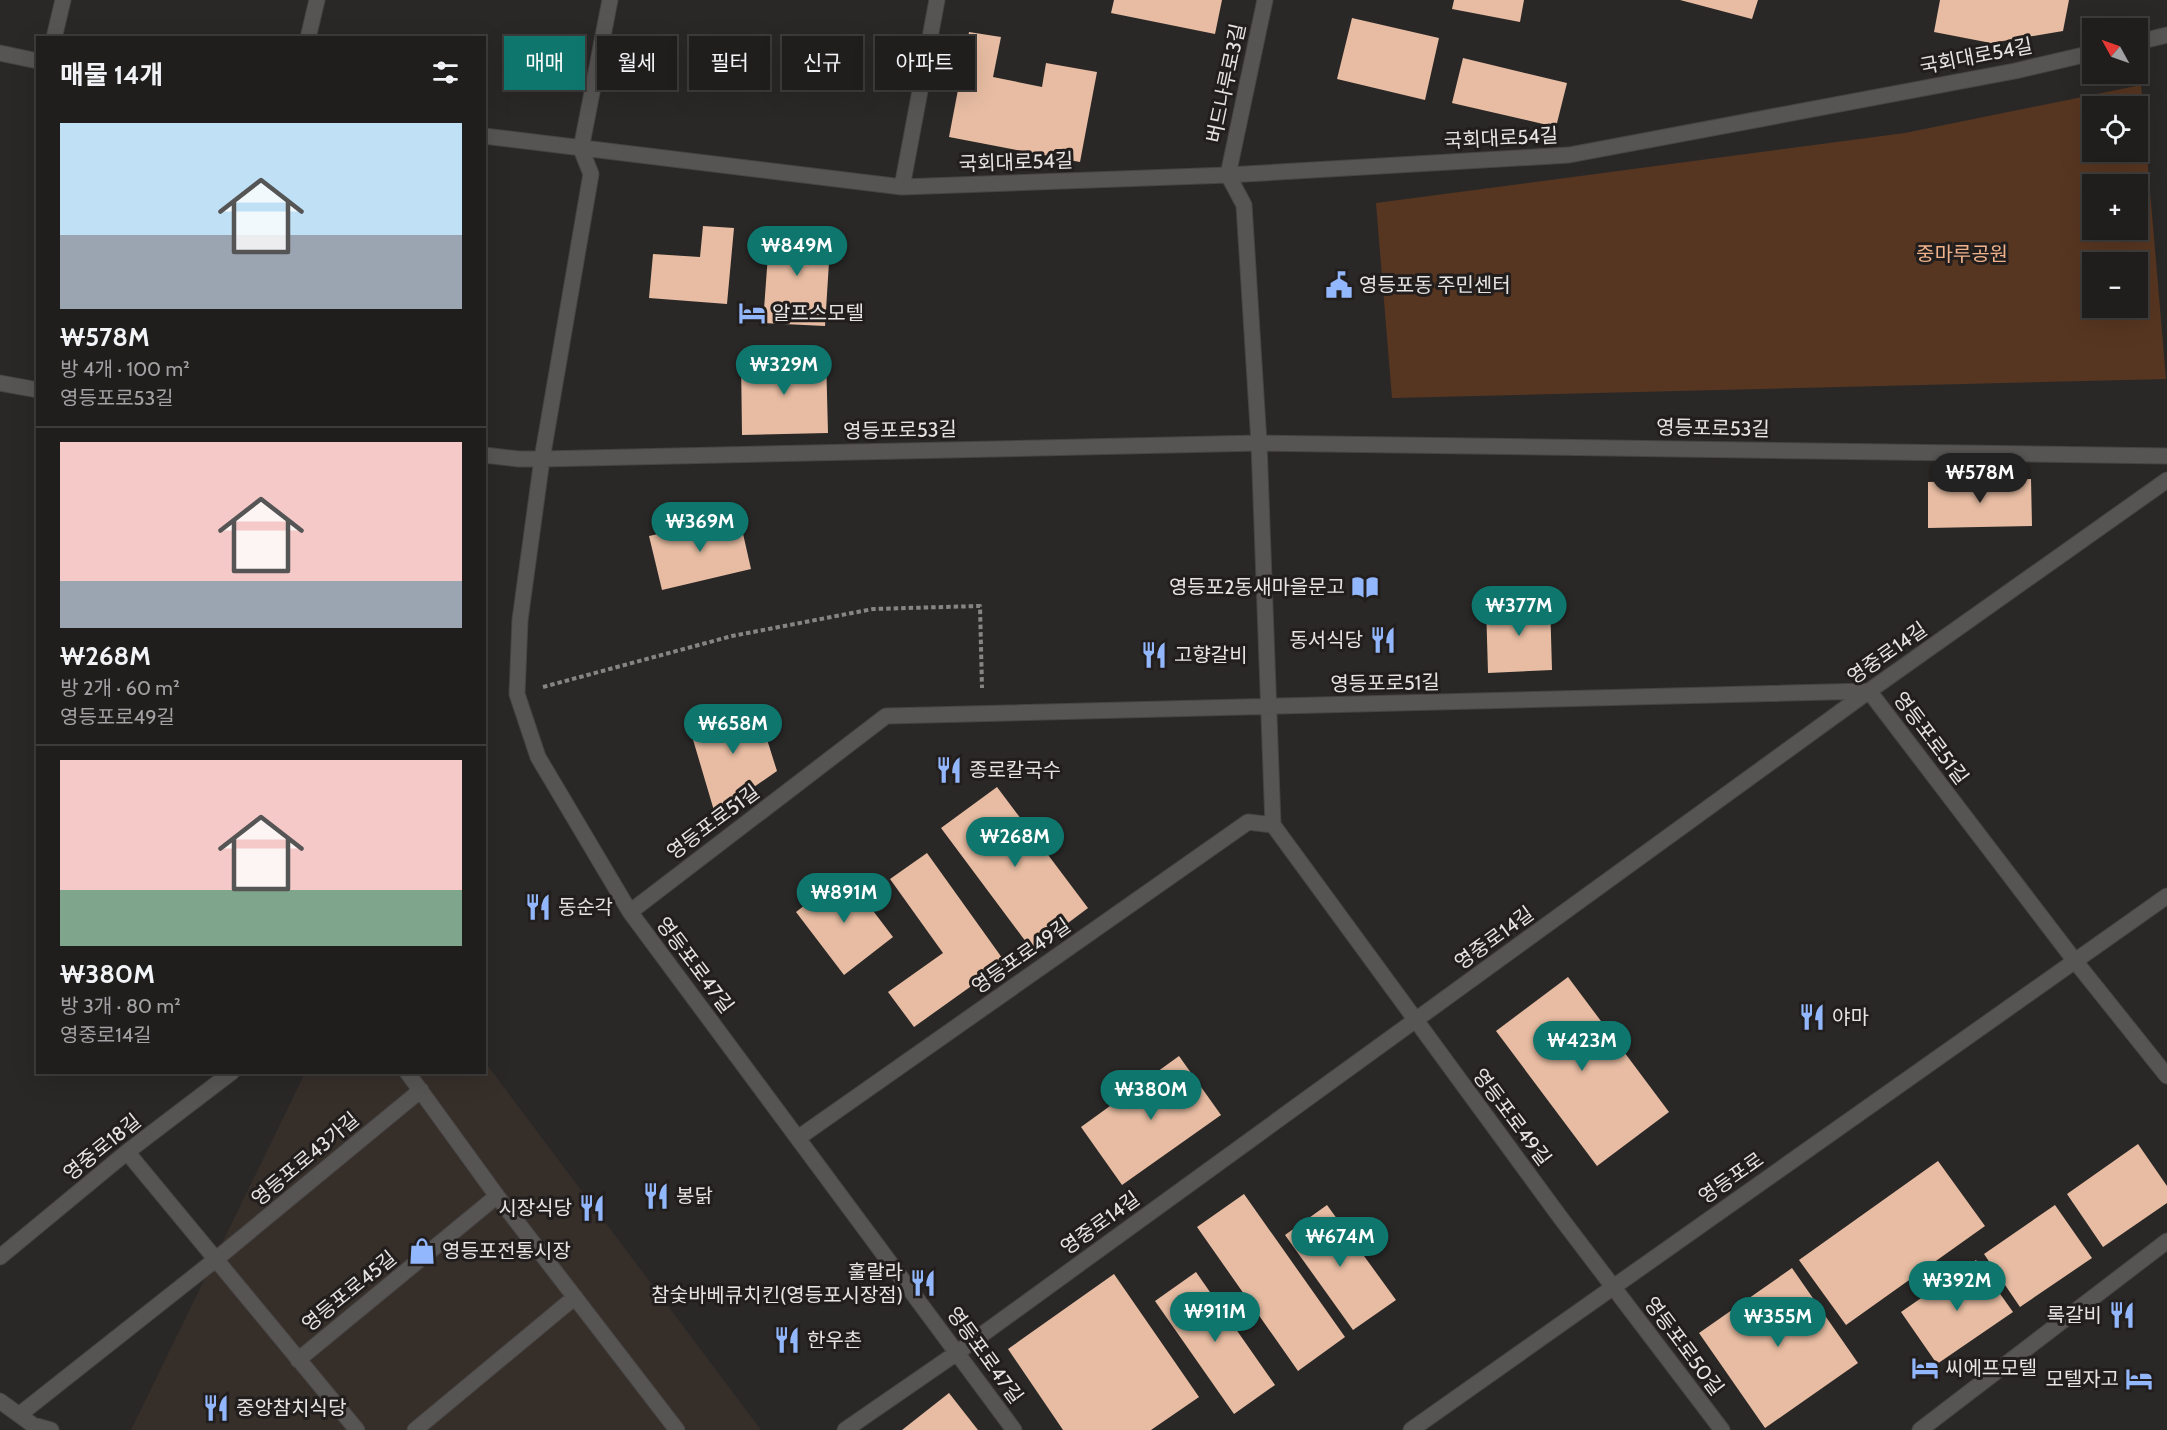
<!DOCTYPE html>
<html lang="ko">
<meta charset="utf-8">
<style>
body{margin:0;font-family:Cabin,"Noto Sans KR",sans-serif;background:#282726;color:#f1f3f6;height:100vh;display:flex;flex-direction:column;font-size:22px;white-space:nowrap}
*{box-sizing:border-box;margin:0}
p{font-size:20px;color:#a2a2a4}
.icon{flex:none;width:33px;height:33px;fill:none;stroke:currentColor;stroke-width:2;stroke-linecap:round;stroke-linejoin:round}
.map{position:relative;flex:1;overflow:hidden}
.side{position:absolute;left:36px;top:36px;width:450px;height:1038px;display:flex;flex-direction:column;background:#201e1d;border-radius:0px;box-shadow:0 6px 24px #0002,0 0 0 2px #3d3c3b}
.side>*{flex:none}
.banner{position:absolute;left:504px;top:36px;width:570px;height:54px;display:flex;gap:12px}
.needle{width:39px;rotate:310deg}
.controls{position:absolute;left:2082px;top:18px;display:grid;gap:12px}
.controls a{display:grid;place-items:center;width:66px;height:66px;border-radius:0px;background:#201e1d;box-shadow:0 6px 24px #0002,0 0 0 2px #3d3c3b;font-size:30px}
.price{position:absolute;translate:-50% -51px;padding:0 14px;border-radius:21px;background:#0f766e;color:#fff;font-size:20px;line-height:39px;filter:drop-shadow(0 2px 3px #0008)}
.price::after{content:'';position:absolute;left:50%;top:36px;width:18px;height:14px;margin-left:-9px;background:inherit;clip-path:polygon(0 0,100% 0,50% 100%)}
.price.selected{background:#222;color:#fff}
ul{padding:0;list-style:none}
li{display:grid;align-content:center;gap:12px;height:318px;padding:0 24px}
li+li{border-top:2px solid #3d3c3b}
li span{display:grid;place-items:center;height:186px;border-radius:0px;color:#555}
li>.icon{margin-inline-start:auto}
span .icon{width:108px;height:108px;fill:#fffc;stroke-width:1}
li b{font-size:26px}
h2{display:flex;justify-content:space-between;align-items:center;height:72px;padding:0 24px;font-size:26px}
.chip{padding:0 21px;border-radius:0px;background:#201e1d;box-shadow:0 6px 24px #0002,0 0 0 2px #3d3c3b;font-size:21px;line-height:54px}
.chip.selected{background:#0f766e;color:#fff}
.map>svg:first-child{display:block}
.built{fill:#362e29}
.green{fill:#573621;fill-rule:evenodd}
.building{fill:#e7bca2}
.lines{fill:none;stroke-linecap:round;stroke-linejoin:round}
.street-casing{stroke:#464443;stroke-width:17}
.secondary-casing{stroke:#464443;stroke-width:17}
.path{stroke:#878584;stroke-width:4;stroke-dasharray:4.5 3;stroke-linecap:butt}
.street{stroke:#575553;stroke-width:15}
.secondary{stroke:#575553;stroke-width:15}
.labels{text-anchor:middle;stroke-width:6;stroke-linejoin:round;paint-order:stroke}
.street-label{font-size:20px;fill:#e6e4e3;stroke:#211e1d}
.park-label{font-size:20px;fill:#f1b28b;stroke:#211e1d}
.poi-label{font-size:20px;fill:#e6e4e3;stroke:#211e1d;text-anchor:start}
</style>
<div class="map">
<svg width="2167" height="1430" viewBox="0 0 2167 1430">
<rect width="100%" height="100%" fill="#2a2827"/>
<path class="built" d="M 485,1062 L 761,1430 L 131,1430 L 305,1073 L 484,1072 Z"/>
<path class="green" d="M 2141,85 L 2166,379 L 1392,398 L 1376,203 L 1905,133 ZM 2092,106 L 2138,106 L 2138,152 L 2092,152 ZM 2092,184 L 2138,184 L 2138,230 L 2092,230 ZM 2092,262 L 2138,262 L 2138,308 L 2092,308 Z"/>
<path class="building" d="M 1114,0 L 1222,0 L 1215,34 L 1111,13 Z
M 1454,0 L 1524,0 L 1520,22 L 1452,9 Z
M 1680,0 L 1758,0 L 1752,19 Z
M 1940,0 L 2069,0 L 2063,31 L 1991,43 L 1934,32 Z
M 1352,18 L 1439,38 L 1425,100 L 1337,79 Z
M 969,32 L 1001,37 L 993,77 L 1042,87 L 1046,63 L 1097,72 L 1080,162 L 949,137 Z
M 1463,58 L 1567,83 L 1556,127 L 1452,103 Z
M 703,226 L 734,228 L 727,304 L 649,298 L 653,254 L 700,257 Z
M 770,227 L 831,230 L 825,326 L 763,323 Z
M 826,356 L 828,433 L 742,435 L 741,358 Z
M 2031,479 L 2032,526 L 1928,528 L 1928,482 Z
M 739,516 L 751,569 L 662,590 L 649,536 Z
M 1550,601 L 1552,670 L 1488,673 L 1486,604 Z
M 756,705 L 777,771 L 715,814 L 689,726 Z
M 997,787 L 1088,908 L 1032,950 L 941,828 Z
M 927,853 L 1005,962 L 914,1027 L 888,992 L 943,953 L 890,879 Z
M 845,874 L 893,937 L 844,975 L 796,912 Z
M 1568,977 L 1669,1112 L 1597,1166 L 1496,1031 Z
M 1179,1056 L 1221,1115 L 1122,1185 L 1081,1127 Z
M 2138,1144 L 2167,1186 L 2167,1203 L 2103,1247 L 2067,1194 Z
M 1938,1161 L 1985,1226 L 1846,1325 L 1799,1260 Z
M 1244,1194 L 1345,1337 L 1298,1371 L 1197,1227 Z
M 1327,1205 L 1396,1300 L 1353,1330 L 1285,1235 Z
M 2055,1205 L 2092,1258 L 2020,1307 L 1984,1254 Z
M 1976,1260 L 2013,1312 L 1937,1364 L 1901,1312 Z
M 1792,1268 L 1858,1363 L 1765,1428 L 1699,1333 Z
M 1196,1272 L 1275,1385 L 1234,1414 L 1155,1301 Z
M 1114,1274 L 1199,1397 L 1151,1430 L 1063,1430 L 1008,1349 Z
M 949,1393 L 978,1430 L 902,1430 Z"/>
<g class="lines">
<defs>
<path id="street" d="M 610,0 L 581,149 L 591,174 L 542,459 L 520,620 L 517,694 L 538,757 L 630,912 L 1014,1430
M 1265,0 L 1228,175 L 1244,205 L 1259,443 L 1273,825 L 1560,1217 L 1722,1430
M 54,38 L 63,0
M 308,38 L 317,0
M 2138,42 L 2167,35
M 0,53 L 38,61
M 484,136 L 902,187 L 1228,175 L 1569,155 L 2015,71 L 2092,53
M 902,187 L 937,0
M 0,383 L 38,390
M 484,455 L 519,459 L 542,459 L 1259,443 L 2167,456
M 630,912 L 886,716 L 1869,691 L 2075,961 L 2167,1076
M 407,1072 L 497,1196 L 677,1430
M 798,1138 L 1248,822 L 1273,825
M 127,1152 L 357,1430
M 0,1257 L 127,1152 L 232,1072
M 298,1360 L 497,1196
M 0,1401 L 33,1425 L 51,1430
M 19,1415 L 215,1260 L 421,1090
M 415,1430 L 575,1297
M 845,1430 L 958,1352 L 1869,691 L 2167,480
M 1920,1430 L 2167,1241"/>
<path id="secondary" d="M 1411,1430 L 2167,896"/>
</defs>
<use href="#street" class="street-casing"/>
<use href="#secondary" class="secondary-casing"/>
<path class="path" d="M 543,687 L 732,636 L 873,609 L 980,606 L 982,688"/>
<use href="#street" class="street"/>
<use href="#secondary" class="secondary"/>
</g>
<defs>
<symbol id="civic-bare" viewBox="-9 -9 18 18"><path d="M-.6-6.5H3V-4.5H.6V-3L4-1V1h2V6H-6V1h2V-1L-.6-3ZM-1.2 2.5V6h2.4V2.5Z" fill="#93b7fd" stroke="#211e1d" stroke-width="2.5" paint-order="stroke"/></symbol>
<symbol id="hotel-bare" viewBox="-9 -9 18 18"><path d="M-6-4.5h1.5V1H6V5H4.5V3h-9V5H-6ZM-4 0a1.8 1.8 0 1 1 3.6 0ZM.5 0V-2.5h3Q6-2.5 6 0Z" fill="#93b7fd" stroke="#211e1d" stroke-width="2.5" paint-order="stroke"/></symbol>
<symbol id="library-bare" viewBox="-9 -9 18 18"><path d="M-6-4Q-3-5.5-.7-3.5V5Q-3 3-6 4ZM6-4Q3-5.5 .7-3.5V5Q3 3 6 4Z" fill="#93b7fd" stroke="#211e1d" stroke-width="2.5" paint-order="stroke"/></symbol>
<symbol id="restaurant-bare" viewBox="-9 -9 18 18"><path d="M-5-6h1v4h1v-4h1v4h1v-4h1v5L-1.5 .5V6h-2V.5L-5-1ZM5-6V6H3V1.5H1.5Q1.5-4 5-6Z" fill="#93b7fd" stroke="#211e1d" stroke-width="2.5" paint-order="stroke"/></symbol>
<symbol id="shop-bare" viewBox="-9 -9 18 18"><path d="M-5-2.5h2.3a2.7 3.5 0 0 1 5.4 0H5L5.5 6h-11ZM-1.5-2.5h3a1.5 2.3 0 0 0-3 0Z" fill="#93b7fd" stroke="#211e1d" stroke-width="2.5" paint-order="stroke"/></symbol>
</defs>
<g fill-rule="evenodd">
<use href="#civic-bare" x="1320" y="266" width="38" height="38"/>
<use href="#hotel-bare" x="733" y="294" width="38" height="38"/>
<use href="#library-bare" x="1346" y="568" width="38" height="38"/>
<use href="#restaurant-bare" x="1364" y="621" width="38" height="38"/>
<use href="#restaurant-bare" x="1135" y="636" width="38" height="38"/>
<use href="#restaurant-bare" x="930" y="751" width="38" height="38"/>
<use href="#restaurant-bare" x="519" y="888" width="38" height="38"/>
<use href="#restaurant-bare" x="1793" y="998" width="38" height="38"/>
<use href="#restaurant-bare" x="637" y="1177" width="38" height="38"/>
<use href="#restaurant-bare" x="573" y="1189" width="38" height="38"/>
<use href="#shop-bare" x="403" y="1232" width="38" height="38"/>
<use href="#restaurant-bare" x="904" y="1264" width="38" height="38"/>
<use href="#restaurant-bare" x="2103" y="1296" width="38" height="38"/>
<use href="#restaurant-bare" x="768" y="1321" width="38" height="38"/>
<use href="#hotel-bare" x="1906" y="1349" width="38" height="38"/>
<use href="#hotel-bare" x="2120" y="1360" width="38" height="38"/>
<use href="#restaurant-bare" x="197" y="1389" width="38" height="38"/>
</g>
<g class="labels">
<g class="street-label">
<text transform="translate(1976 56) rotate(-11)" y="7">국회대로54길</text>
<text transform="translate(1226 83) rotate(-78)" y="7">버드나루로3길</text>
<text transform="translate(1501 138) rotate(-3)" y="7">국회대로54길</text>
<text transform="translate(1016 162) rotate(-2)" y="7">국회대로54길</text>
<text transform="translate(1713 428) rotate(1)" y="7">영등포로53길</text>
<text transform="translate(900 430) rotate(-1)" y="7">영등포로53길</text>
<text transform="translate(1887 653) rotate(-35)" y="7">영중로14길</text>
<text transform="translate(1385 683) rotate(-1)" y="7">영등포로51길</text>
<text transform="translate(1931 738) rotate(53)" y="7">영등포로51길</text>
<text transform="translate(713 822) rotate(-37)" y="7">영등포로51길</text>
<text transform="translate(1494 938) rotate(-36)" y="7">영중로14길</text>
<text transform="translate(1021 956) rotate(-35)" y="7">영등포로49길</text>
<text transform="translate(695 965) rotate(53)" y="7">영등포로47길</text>
<text transform="translate(1512 1117) rotate(53)" y="7">영등포로49길</text>
<text transform="translate(102 1147) rotate(-39)" y="7">영중로18길</text>
<text transform="translate(305 1159) rotate(-40)" y="7">영등포로43가길</text>
<text transform="translate(1731 1178) rotate(-35)" y="7">영등포로</text>
<text transform="translate(1100 1223) rotate(-36)" y="7">영중로14길</text>
<text transform="translate(349 1291) rotate(-39)" y="7">영등포로45길</text>
<text transform="translate(1684 1346) rotate(53)" y="7">영등포로50길</text>
<text transform="translate(985 1355) rotate(54)" y="7">영등포로47길</text>
</g>
<g class="park-label">
<text x="1962" y="261">중마루공원</text>
</g>
<g class="poi-label">
<text x="1359" y="292">영등포동 주민센터</text>
<text x="772" y="320">알프스모텔</text>
<text x="1345" y="594" text-anchor="end">영등포2동새마을문고</text>
<text x="1363" y="647" text-anchor="end">동서식당</text>
<text x="1174" y="662">고향갈비</text>
<text x="969" y="777">종로칼국수</text>
<text x="558" y="914">동순각</text>
<text x="1832" y="1024">야마</text>
<text x="676" y="1203">봉닭</text>
<text x="572" y="1215" text-anchor="end">시장식당</text>
<text x="442" y="1258">영등포전통시장</text>
<text x="903" y="1279" text-anchor="end">훌랄라<tspan x="903" dy="23">참숯바베큐치킨(영등포시장점)</tspan></text>
<text x="2102" y="1322" text-anchor="end">록갈비</text>
<text x="807" y="1347">한우촌</text>
<text x="1945" y="1375">씨에프모텔</text>
<text x="2119" y="1386" text-anchor="end">모텔자고</text>
<text x="236" y="1415">중앙참치식당</text>
</g>
</g>
</svg>
<div class="controls">
<a><svg class="needle" viewBox="-14 -14 28 28"><path d="M0-13l5 13h-10z" fill="#e53935"/><path d="M0 13l5-13h-10z" fill="#a2a2a4"/></svg></a>
<a><svg class="icon" aria-label="locate" viewBox="0 0 24 24"><circle cx="12" cy="12" r="6"/><path d="M12 2v4M12 18v4M2 12h4M18 12h4"/></svg></a>
<a>+</a>
<a>−</a>
</div>
<b class="price" style="left:797px;top:277px">₩849M</b>
<b class="price" style="left:784px;top:396px">₩329M</b>
<b class="price selected" style="left:1980px;top:504px">₩578M</b>
<b class="price" style="left:700px;top:553px">₩369M</b>
<b class="price" style="left:1519px;top:637px">₩377M</b>
<b class="price" style="left:733px;top:755px">₩658M</b>
<b class="price" style="left:1015px;top:868px">₩268M</b>
<b class="price" style="left:844px;top:924px">₩891M</b>
<b class="price" style="left:1582px;top:1072px">₩423M</b>
<b class="price" style="left:1151px;top:1121px">₩380M</b>
<b class="price" style="left:1340px;top:1268px">₩674M</b>
<b class="price" style="left:1957px;top:1312px">₩392M</b>
<b class="price" style="left:1215px;top:1343px">₩911M</b>
<b class="price" style="left:1778px;top:1348px">₩355M</b>
<div class="banner">
<a class="chip selected">매매</a>
<a class="chip">월세</a>
<a class="chip">필터</a>
<a class="chip">신규</a>
<a class="chip">아파트</a>
</div>
<section class="side">
<h2>매물 14개<svg class="icon" aria-label="filters" viewBox="0 0 24 24"><path d="M4 7h16M4 17h16"/><circle cx="9" cy="7" r="2"/><circle cx="15" cy="17" r="2"/></svg></h2>
<ul>
<li><span style="background:linear-gradient(#bfe0f5 60%,#9aa5b1 0)"><svg class="icon" aria-label="home" viewBox="0 0 24 24"><path d="M3 11l9-7 9 7M6 9v11h12V9"/></svg></span><div><b>₩578M</b><p>방 4개 · 100 m²</p><p>영등포로53길</p></div></li>
<li><span style="background:linear-gradient(#f6c9c9 75%,#9aa5b1 0)"><svg class="icon" aria-label="home" viewBox="0 0 24 24"><path d="M3 11l9-7 9 7M6 9v11h12V9"/></svg></span><div><b>₩268M</b><p>방 2개 · 60 m²</p><p>영등포로49길</p></div></li>
<li><span style="background:linear-gradient(#f6c9c9 70%,#7fa58c 0)"><svg class="icon" aria-label="home" viewBox="0 0 24 24"><path d="M3 11l9-7 9 7M6 9v11h12V9"/></svg></span><div><b>₩380M</b><p>방 3개 · 80 m²</p><p>영중로14길</p></div></li>
</ul>
</section>
</div>
